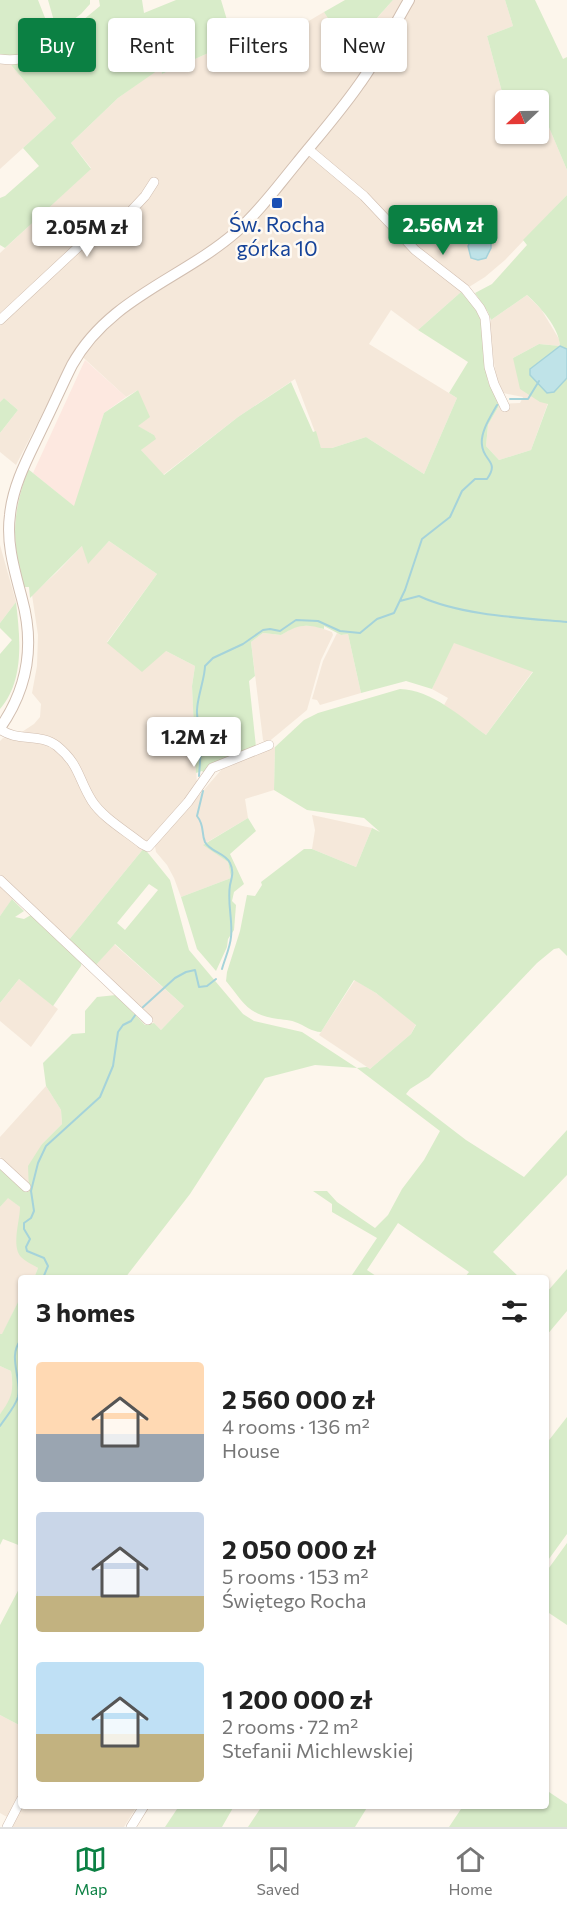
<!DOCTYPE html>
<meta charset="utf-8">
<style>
body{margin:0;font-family:Commissioner,sans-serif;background:#f2f2f2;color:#222;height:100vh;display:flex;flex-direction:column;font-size:22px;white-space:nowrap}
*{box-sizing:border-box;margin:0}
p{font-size:20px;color:#767676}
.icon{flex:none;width:33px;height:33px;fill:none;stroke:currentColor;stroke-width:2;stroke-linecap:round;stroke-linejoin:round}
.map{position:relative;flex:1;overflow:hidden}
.details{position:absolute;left:18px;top:1275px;width:531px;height:534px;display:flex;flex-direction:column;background:#fff;border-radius:6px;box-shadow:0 2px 4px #0004}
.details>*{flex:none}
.guide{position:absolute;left:18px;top:18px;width:531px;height:54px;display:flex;gap:12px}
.needle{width:39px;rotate:248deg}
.buttons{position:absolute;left:495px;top:90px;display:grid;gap:12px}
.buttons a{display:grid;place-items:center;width:54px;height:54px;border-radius:6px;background:#fff;box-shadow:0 2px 4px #0004;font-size:30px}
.price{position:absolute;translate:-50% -51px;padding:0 14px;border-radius:6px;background:#fff;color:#222;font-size:20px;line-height:39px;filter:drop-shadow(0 2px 3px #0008)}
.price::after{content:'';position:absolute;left:50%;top:36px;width:18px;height:14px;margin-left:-9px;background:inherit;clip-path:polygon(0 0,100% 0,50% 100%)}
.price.current{background:#0b8043;color:#fff}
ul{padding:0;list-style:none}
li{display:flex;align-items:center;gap:18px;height:150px;padding:0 18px}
li span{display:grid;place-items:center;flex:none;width:168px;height:120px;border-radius:6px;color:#555}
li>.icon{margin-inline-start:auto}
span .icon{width:72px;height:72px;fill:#fffc;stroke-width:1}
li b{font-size:26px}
h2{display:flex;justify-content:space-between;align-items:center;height:72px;padding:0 18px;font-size:26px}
.pill{padding:0 21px;border-radius:6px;background:#fff;box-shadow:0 2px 4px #0004;font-size:21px;line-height:54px}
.pill.current{background:#0b8043;color:#fff}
.menu{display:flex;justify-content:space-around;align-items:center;height:84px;border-top:2px solid #e0e0e0;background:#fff;font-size:16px;color:#767676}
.menu a{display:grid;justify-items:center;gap:3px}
.menu .current{color:#0b8043}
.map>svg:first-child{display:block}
.residential{fill:#f5e8da}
.commercial{fill:#fde8e0}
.green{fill:#d8ecc9;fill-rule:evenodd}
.water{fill:#bfe3e8;stroke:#a5d3da;stroke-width:1.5}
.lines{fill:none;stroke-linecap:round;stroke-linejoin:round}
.stream{stroke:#a5d3da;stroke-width:2}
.minor-casing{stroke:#d1beb0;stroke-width:10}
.tertiary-casing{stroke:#d1beb0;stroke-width:12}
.minor{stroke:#fff;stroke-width:9}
.tertiary{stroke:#fff;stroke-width:10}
.transit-dot{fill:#1a4fb4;stroke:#fffaf3;stroke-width:2}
.labels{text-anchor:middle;stroke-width:5;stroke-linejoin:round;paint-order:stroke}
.transit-label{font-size:21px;fill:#164399;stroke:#fffaf3}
</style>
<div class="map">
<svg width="567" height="1827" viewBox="0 0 567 1827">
<rect width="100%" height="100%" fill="#fdf6ec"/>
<path class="residential" d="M 393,0 L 505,0 L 513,26 L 487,36 L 505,103 L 506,134 L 538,134 L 539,127 L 548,125 L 567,170 L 567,195 L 505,260 L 485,277 L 461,292 L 418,330 L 391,310 L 369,344 L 457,398 L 424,474 L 366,437 L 332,448 L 321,448 L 295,379 L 238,417 L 163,475 L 141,450 L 154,435 L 137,426 L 138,390 L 126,397 L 75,350 L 16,465 L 0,452 L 0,433 L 18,410 L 4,398 L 0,402 L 0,253 L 91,168 L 71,143 L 118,98 L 161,67 L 162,74 L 237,40 L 246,58 L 324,12 L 358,67 L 362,41 L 370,26 Z
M 0,57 L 11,65 L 56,118 L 0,169 Z
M 527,295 L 541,309 L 559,339 L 560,346 L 539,344 L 513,358 L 548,403 L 531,450 L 499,460 L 486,446 L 488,425 L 500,404 L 520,403 L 523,397 L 503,393 L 496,376 L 489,328 L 491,320 Z
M 109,541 L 157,574 L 107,642 L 166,651 L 195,666 L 192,686 L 197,786 L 150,841 L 142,841 L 144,848 L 68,941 L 17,893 L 0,916 L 0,741 L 3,738 L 11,739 L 34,724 L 40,717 L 41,704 L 32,693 L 37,666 L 38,635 L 32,595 L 57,572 L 83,545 L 88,563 Z
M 0,545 L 16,602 L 0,623 Z
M 296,626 L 315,626 L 332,632 L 333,635 L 321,660 L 307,710 L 266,744 L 263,740 L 251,642 L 263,633 L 281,635 Z
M 337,633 L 341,635 L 348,634 L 361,693 L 320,705 L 317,700 L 312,699 L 323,661 Z
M 453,642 L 533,671 L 486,735 L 444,705 L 448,698 L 432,689 Z
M 275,747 L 274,790 L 245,799 L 248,818 L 204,844 L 228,862 L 231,878 L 181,897 L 174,878 L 167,865 L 156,852 L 155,846 L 222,769 Z
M 312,815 L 372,828 L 356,867 L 312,849 L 315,830 Z
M 114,944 L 184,1006 L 161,1030 L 95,966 Z
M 19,979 L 58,1009 L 31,1047 L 0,1021 L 0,1003 Z
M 355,980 L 376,993 L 416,1024 L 411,1034 L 370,1069 L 319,1035 Z
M 46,1086 L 61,1110 L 62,1124 L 42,1144 L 28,1184 L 0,1157 L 0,1137 Z
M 8,1197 L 20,1207 L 20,1221 L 18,1231 L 21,1256 L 38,1268 L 34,1278 L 21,1278 L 21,1296 L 2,1335 L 0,1334 L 0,1207 Z
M 0,1366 L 11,1371 L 13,1387 L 10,1402 L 0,1414 Z
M 0,1715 L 21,1726 L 21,1806 L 137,1806 L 124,1827 L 11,1827 L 14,1821 L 0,1813 Z"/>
<path class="commercial" d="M 85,360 L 126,397 L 104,413 L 75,507 L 33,473 Z"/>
<path class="green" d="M 0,0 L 38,0 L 51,33 L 50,39 L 23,57 L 0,55 Z
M 48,0 L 90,0 L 90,4 L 81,14 L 60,29 L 56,28 Z
M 99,0 L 142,0 L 144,13 L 176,0 L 221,0 L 227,20 L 237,40 L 162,74 L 161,68 L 118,98 L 71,143 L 91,169 L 5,248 L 0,245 L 0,198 L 5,196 L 39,166 L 23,148 L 56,118 L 11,65 L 36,59 L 100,6 Z
M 345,0 L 393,0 C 369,27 363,31 358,67 L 324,12 Z
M 505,0 L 535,0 L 563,59 L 567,57 L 567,170 L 548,125 L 539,127 L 538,100 L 506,100 L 505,103 L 487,36 L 513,26 Z
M 567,195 L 567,956 L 559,948 L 554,949 L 537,963 L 429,1077 L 410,1089 L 406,1094 L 466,1140 L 524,1177 L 567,1130 L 567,1175 L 493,1252 L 520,1278 L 464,1278 L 469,1272 L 398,1223 L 367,1270 L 379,1278 L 350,1278 L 377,1238 L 332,1212 L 332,1204 L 313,1191 L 327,1191 L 337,1202 L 375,1228 L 388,1215 L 402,1189 L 424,1160 L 440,1131 L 357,1068 L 315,1065 L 265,1078 L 190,1194 L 125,1278 L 34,1278 L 38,1268 C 33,1265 25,1261 21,1257 C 11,1246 20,1221 20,1207 L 8,1198 L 0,1207 L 0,1168 L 29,1192 L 28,1166 L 42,1144 L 62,1124 L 61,1110 L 46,1086 L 43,1063 L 72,1034 L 85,1033 L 85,1011 L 97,997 L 116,995 L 145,1025 L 154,1023 L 161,1030 L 184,1006 L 115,944 L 95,966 L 68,941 L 144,848 L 170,880 L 189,950 L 243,1014 L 254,1021 L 302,1032 L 357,1068 L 367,1067 L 370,1069 L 411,1034 L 416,1025 L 376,993 L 354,980 L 321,1032 C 312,1032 304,1025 295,1022 C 288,1019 280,1020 272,1018 C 246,1013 242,1000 226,981 L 227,972 L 240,931 L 247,895 L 255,896 L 262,885 L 261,882 L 304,849 L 312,849 L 356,867 L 372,828 L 380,832 L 364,818 L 307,810 L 274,790 L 275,747 L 304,720 L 318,713 L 400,689 C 432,690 461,717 486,735 L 533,672 L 454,643 L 432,689 L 406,681 L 361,693 L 348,634 L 341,635 L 324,626 L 324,629 C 305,623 297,625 281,635 L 263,633 L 251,642 L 255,676 L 249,681 L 256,747 L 204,773 L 202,771 L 196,773 L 192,686 L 195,666 L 166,651 L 142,672 L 107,643 L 157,574 L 109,541 L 88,564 L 82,546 L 30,598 L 29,587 L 24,587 C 11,539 12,516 28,469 L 74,506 L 104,413 L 138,390 L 150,417 L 138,426 L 154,435 L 156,439 L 141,450 L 164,475 L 238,417 L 291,382 L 313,432 L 316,431 L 321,448 L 332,448 L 366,437 L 424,474 L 457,398 L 449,393 L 468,362 L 418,330 L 461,292 L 482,316 L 488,382 L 500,404 L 488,425 L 486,446 L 499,460 L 531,450 L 548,404 L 540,402 L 520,389 L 513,358 L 539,344 L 560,346 C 559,327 540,307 527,295 L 491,320 L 488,312 L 475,293 L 492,284 L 527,245 L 523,240 ZM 149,884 L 158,890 L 125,930 L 117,923 Z
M 4,398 L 18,410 L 0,433 L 0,402 Z
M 16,602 C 20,637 25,680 0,709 L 0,654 L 12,640 L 0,628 L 0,623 Z
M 248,818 L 256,831 L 230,854 L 244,884 L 234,892 L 232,901 L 236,905 L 234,930 L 228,939 L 227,947 L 216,971 L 197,949 L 181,897 L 231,878 L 228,862 L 203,845 Z
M 12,899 L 24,911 L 15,917 L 24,919 L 31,915 L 82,961 L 81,966 L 53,1006 L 19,979 L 0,1003 L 0,916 Z
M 567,1269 L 567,1311 L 546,1336 L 546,1293 Z
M 21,1296 L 21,1546 L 3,1539 L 0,1545 L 0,1414 C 12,1398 14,1391 11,1371 L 0,1366 L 0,1334 L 2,1334 Z
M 567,1417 L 567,1534 L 546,1563 L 546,1444 Z
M 567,1543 L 567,1625 L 546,1611 L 546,1572 Z
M 21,1585 L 21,1726 L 0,1715 L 0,1625 Z
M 546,1790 L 567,1804 L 567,1827 L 449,1827 L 463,1806 L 546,1806 Z
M 179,1806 L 234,1806 L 222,1827 L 165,1827 Z
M 262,1806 L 368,1806 L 355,1827 L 248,1827 Z"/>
<path class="water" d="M 483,233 L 491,238 L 491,248 L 486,258 L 478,260 L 471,258 L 468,246 L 472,238 Z
M 560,346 L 567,349 L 567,378 L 554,392 L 547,393 L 530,375 L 530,369 Z"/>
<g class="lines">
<path class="stream" d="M 510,399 L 528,399 L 539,381
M 400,601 L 419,596 C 459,615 522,618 567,622
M 199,776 L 201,748 L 205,735 C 204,731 201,727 199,723 C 192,709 205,681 205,666 L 213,658 L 243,644 L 263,630 L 270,629 L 280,631 L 296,620 L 318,621 L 340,631 L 360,633 L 377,619 L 394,613 L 405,590 L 422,539 L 450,517 L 462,491 L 475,479 L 487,479 C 500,461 483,461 482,445 C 480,432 491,416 497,405
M 203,791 L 197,816 C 205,826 201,833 205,842 C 210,852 226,853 230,863 C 234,871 232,877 230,885 C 227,903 233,920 231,937 C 230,948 225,958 222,969
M 142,1008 L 175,978 L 186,972 L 195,970 L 199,987 L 207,986 L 216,979
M 43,1278 L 48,1266 L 44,1258 L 27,1251 L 26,1247 L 30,1239 L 24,1229 L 24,1223 L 31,1218 L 34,1211 L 31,1191 L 38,1163 L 46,1146 L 100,1097 L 113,1066 L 118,1032 L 123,1025 L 131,1021 L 136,1014
M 0,1426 C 6,1417 15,1407 18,1397 C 22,1378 7,1356 21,1340"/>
<defs>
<path id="minor" d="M 0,59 C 25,63 42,52 59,34
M 308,149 L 364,196 L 415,250 L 465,289 L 480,308 L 485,318 L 489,367 L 494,384 L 505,407
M 0,320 L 88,238 L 131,211 L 145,196 L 154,182
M 0,729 C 16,742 41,733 57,746 C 80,765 78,779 92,801 C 103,818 126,831 142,844 L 148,847 L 188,802 L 212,768 L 269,745
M 0,880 L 148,1020
M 0,1163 L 26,1187
M 7,1827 L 21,1800
M 131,1827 L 144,1806"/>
<path id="tertiary" d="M 0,728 C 28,688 35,646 22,599 C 15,572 6,544 10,515 C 13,483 30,454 43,426 C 53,406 62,385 72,365 C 109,298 182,279 236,232 C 259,212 277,187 296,164 C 317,138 339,113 358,86 C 378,59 392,29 409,0"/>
</defs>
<use href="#minor" class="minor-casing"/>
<use href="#tertiary" class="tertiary-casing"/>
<use href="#minor" class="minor"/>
<use href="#tertiary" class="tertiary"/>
</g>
<rect class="transit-dot" x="271" y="197" width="12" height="12" rx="3"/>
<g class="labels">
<g class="transit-label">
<text x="277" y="232">Św. Rocha<tspan x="277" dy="24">górka 10</tspan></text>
</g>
</g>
</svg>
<div class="buttons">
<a><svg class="needle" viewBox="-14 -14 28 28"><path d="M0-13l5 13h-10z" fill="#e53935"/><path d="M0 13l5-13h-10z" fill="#767676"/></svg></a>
</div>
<b class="price current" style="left:443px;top:256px">2.56M zł</b>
<b class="price" style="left:87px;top:258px">2.05M zł</b>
<b class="price" style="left:194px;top:768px">1.2M zł</b>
<div class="guide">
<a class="pill current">Buy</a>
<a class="pill">Rent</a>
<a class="pill">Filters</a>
<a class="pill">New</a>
</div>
<section class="details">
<h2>3 homes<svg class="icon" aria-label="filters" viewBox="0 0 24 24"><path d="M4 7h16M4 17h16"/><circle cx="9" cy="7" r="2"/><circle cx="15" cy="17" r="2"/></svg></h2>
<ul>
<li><span style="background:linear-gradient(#ffd9b3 60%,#9aa5b1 0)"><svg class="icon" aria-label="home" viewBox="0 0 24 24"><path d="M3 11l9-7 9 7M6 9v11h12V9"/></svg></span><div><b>2 560 000 zł</b><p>4 rooms · 136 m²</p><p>House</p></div></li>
<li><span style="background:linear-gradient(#c9d6e8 70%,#c2b280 0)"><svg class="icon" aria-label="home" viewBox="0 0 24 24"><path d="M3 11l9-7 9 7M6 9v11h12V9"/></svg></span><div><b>2 050 000 zł</b><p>5 rooms · 153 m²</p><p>Świętego Rocha</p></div></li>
<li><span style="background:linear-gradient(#bfe0f5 60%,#c2b280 0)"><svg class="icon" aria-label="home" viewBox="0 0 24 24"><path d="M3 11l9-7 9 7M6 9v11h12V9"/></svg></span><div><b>1 200 000 zł</b><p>2 rooms · 72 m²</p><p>Stefanii Michlewskiej</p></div></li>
</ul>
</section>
</div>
<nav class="menu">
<a class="current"><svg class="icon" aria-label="map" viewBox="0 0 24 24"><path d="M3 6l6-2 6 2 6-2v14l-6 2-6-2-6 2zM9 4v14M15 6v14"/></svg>Map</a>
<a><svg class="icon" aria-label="saved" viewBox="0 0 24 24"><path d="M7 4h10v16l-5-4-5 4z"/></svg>Saved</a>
<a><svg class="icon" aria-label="home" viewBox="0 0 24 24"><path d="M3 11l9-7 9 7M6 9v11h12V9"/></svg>Home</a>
</nav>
